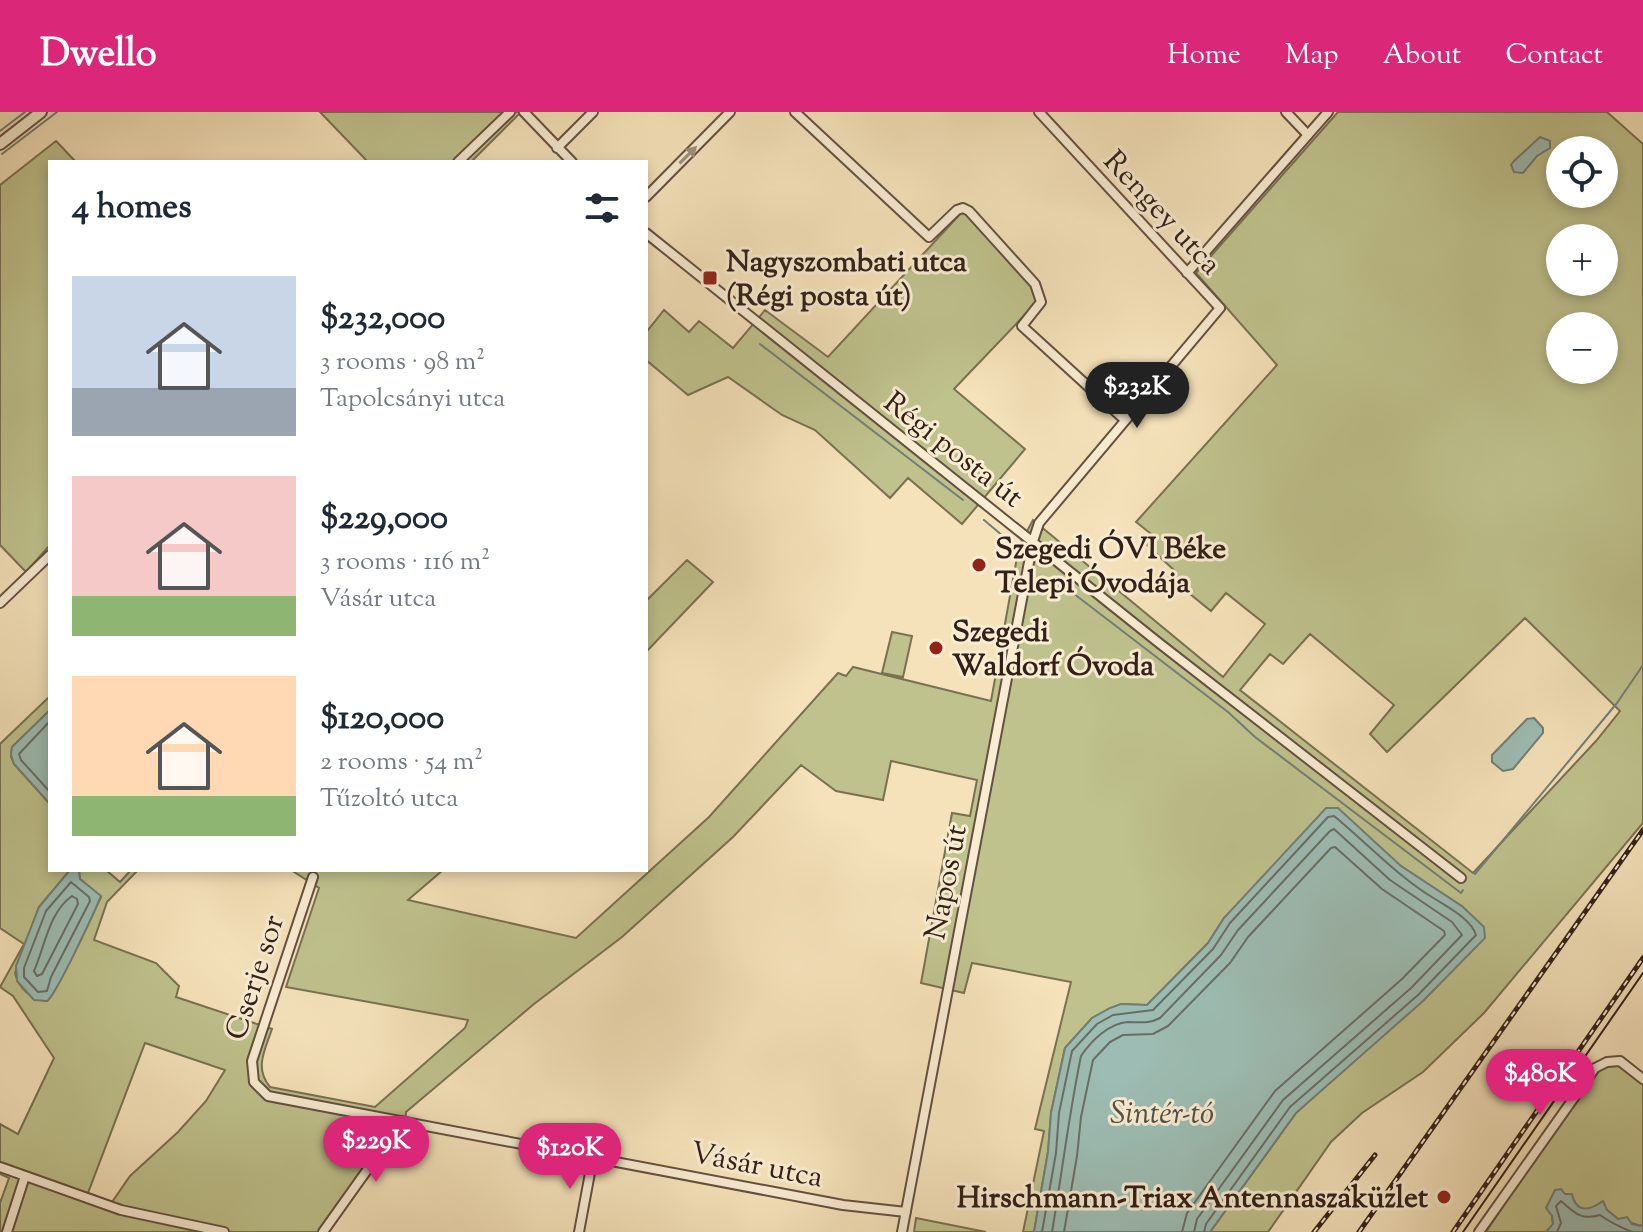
<!DOCTYPE html>
<meta charset="utf-8">
<style>
body{margin:0;font-family:"Sorts Mill Goudy",serif;background:#f2f2f3;color:#1f2937;height:100vh;display:flex;flex-direction:column;font-size:30px;white-space:nowrap}
*{box-sizing:border-box;margin:0}
p{font-size:26px;color:#747a83}
.icon{flex:none;width:44px;height:44px;fill:none;stroke:currentColor;stroke-width:2;stroke-linecap:round;stroke-linejoin:round}
.map{position:relative;flex:1;overflow:hidden}
.drawer{position:absolute;left:48px;top:48px;width:600px;height:712px;display:flex;flex-direction:column;background:#fff;border-radius:0px;box-shadow:0 4px 12px #0003}
.drawer>*{flex:none}
.fabs{position:absolute;left:1546px;top:24px;display:grid;gap:16px}
.fabs a{display:grid;place-items:center;width:72px;height:72px;border-radius:50%;background:#fff;box-shadow:0 4px 12px #0003;font-size:40px}
.price{position:absolute;translate:-50% -68px;padding:0 18px;border-radius:28px;background:#db2777;color:#fff;font-size:26px;line-height:52px;filter:drop-shadow(0 2px 4px #0008)}
.price::after{content:'';position:absolute;left:50%;top:48px;width:24px;height:18px;margin-left:-12px;background:inherit;clip-path:polygon(0 0,100% 0,50% 100%)}
.price.active{background:#222;color:#fff}
ul{padding:0;list-style:none}
li{display:flex;align-items:center;gap:24px;height:200px;padding:0 24px}
li span{display:grid;place-items:center;flex:none;width:224px;height:160px;border-radius:0px;color:#555}
li>.icon{margin-inline-start:auto}
span .icon{width:96px;height:96px;fill:#fffc;stroke-width:1}
li b{font-size:34px}
h2{display:flex;justify-content:space-between;align-items:center;height:96px;padding:0 24px;font-size:34px}
header{display:flex;align-items:center;gap:48px;box-sizing:border-box;height:112px;padding:0 40px;background:#db2777;color:#fff}
header strong{font-size:38px}
nav{display:flex;gap:44px;margin-inline-start:auto;font-size:28px}
.map>svg:first-child{display:block}
.green{fill:#bfc28d;stroke:#797152;stroke-width:2;fill-rule:evenodd}
.water{fill:#9dbdb4;stroke:#737e76;stroke-width:2}
.lines{fill:none;stroke-linecap:round;stroke-linejoin:round}
.shore{stroke:#686e66;stroke-width:2}
.stream{stroke:#737e76;stroke-width:2}
.minor-casing{stroke:#645040;stroke-width:12}
.tertiary-casing{stroke:#645040;stroke-width:14}
.minor{stroke:#f8ecd2;stroke-width:8}
.tertiary{stroke:#f8ecd2;stroke-width:10}
.tram{stroke:#332018;stroke-width:2}
.rail-casing{stroke:#332018;stroke-width:5}
.rail{stroke:#f8ecd2;stroke-width:2;stroke-dasharray:6;stroke-linecap:butt}
.oneway{fill:#9f907e}
.poi-dot{fill:#8f2418;stroke:#f8ecd2;stroke-width:3}
.labels{text-anchor:middle;stroke-width:6;stroke-linejoin:round;paint-order:stroke}
.street-label{font-size:30px;fill:#332018;stroke:#f8ecd2}
.poi-label{font-size:30px;font-weight:bold;fill:#332018;stroke:#f8ecd2;text-anchor:start}
.water-label{font-size:32px;font-style:italic;fill:#534f47;stroke:#f8ecd2}
</style>
<header>
<strong>Dwello</strong>
<nav><a>Home</a><a>Map</a><a>About</a><a>Contact</a></nav>
</header>
<div class="map">
<svg width="1643" height="1120" viewBox="0 0 1643 1120">
<rect width="100%" height="100%" fill="#f5e2ba"/>
<filter id="stains"><feTurbulence type="fractalNoise" baseFrequency=".0025" numOctaves="4"/><feColorMatrix values="0 0 0 0 .2 0 0 0 0 .09 0 0 0 0 .02 0 0 0 .5 -.17"/></filter>
<radialGradient id="worn" r=".72"><stop offset=".6" stop-color="#630" stop-opacity="0"/><stop offset="1" stop-color="#630" stop-opacity=".3"/></radialGradient>
<path class="green" d="M 320,0 L 521,0 L 471,50 L 368,50 Z
M 1338,0 L 1607,0 L 1643,32 L 1643,711 L 1484,901 L 1423,960 L 1362,1001 L 1331,1030 L 1268,1120 L 1210,1120 L 1296,1001 L 1325,974 L 1463,795 L 1401,754 L 1258,772 L 1224,806 L 1208,831 L 1147,893 L 1121,892 L 1092,906 L 1065,936 L 1051,1001 L 1048,1040 L 1034,1120 L 1023,1120 L 1044,1019 L 1035,1017 L 1071,870 L 972,851 L 964,881 L 921,871 L 952,701 L 970,704 L 977,668 L 891,649 L 883,688 L 836,679 L 801,653 L 733,725 L 622,825 L 534,892 L 406,1000 L 405,1017 L 345,1092 L 329,1120 L 0,1120 L 0,1091 L 9,1066 L 0,1062 L 0,1012 L 18,1022 L 54,946 L 13,884 L 0,875 L 24,832 L 0,816 L 0,632 L 50,584 L 50,598 L 12,635 L 11,644 L 14,652 L 50,692 L 50,758 L 70,758 L 39,795 L 15,861 C 19,877 31,887 47,889 C 57,882 92,802 101,785 L 80,767 L 79,759 L 76,758 L 106,758 L 120,770 L 131,758 L 138,758 L 107,790 L 94,828 L 156,851 L 179,874 L 176,885 L 272,917 C 265,938 254,956 270,975 L 375,995 L 465,916 L 468,908 L 286,875 L 319,776 L 291,758 L 443,758 L 408,788 L 576,826 L 709,705 L 838,561 L 846,564 L 853,555 L 991,589 L 1019,434 L 1033,408 L 1223,565 L 1265,512 L 1226,481 L 1211,499 L 1169,465 L 1175,459 L 1147,433 L 1155,425 L 1136,410 L 1277,253 L 1196,161 ZM 1560,38 L 1604,38 L 1604,82 L 1560,82 ZM 1560,126 L 1604,126 L 1604,170 L 1560,170 ZM 1560,214 L 1604,214 L 1604,258 L 1560,258 ZM 1525,506 L 1620,599 L 1596,629 L 1473,761 L 1240,578 L 1270,542 L 1283,552 L 1310,522 L 1394,593 L 1370,622 L 1387,640 ZM 145,931 L 225,958 L 206,989 L 178,1020 L 130,1064 L 112,1090 L 88,1081 Z
M 56,29 L 76,50 L 50,50 L 50,433 L 26,460 L 0,433 L 0,73 Z
M 963,99 L 1033,172 L 1038,189 L 954,277 L 1025,337 L 962,412 L 908,366 L 890,386 L 815,318 L 782,303 L 728,265 L 688,283 L 646,248 L 646,217 L 648,218 L 664,198 L 689,220 L 699,209 L 733,236 L 765,198 L 828,245 Z
M 687,448 L 713,470 L 646,540 L 646,489 Z
M 892,520 L 912,524 L 903,565 L 882,561 Z
M 1614,949 L 1643,967 L 1643,1112 L 1641,1114 L 1618,1107 L 1607,1098 L 1580,1097 L 1573,1091 L 1552,1104 L 1553,1113 L 1546,1120 L 1486,1120 L 1590,962 Z
M 916,1106 L 986,1120 L 914,1120 Z"/>
<path class="water" d="M 1540,25 L 1550,29 L 1550,36 L 1537,44 L 1523,61 L 1514,60 L 1511,53 L 1514,49 Z
M 50,598 L 50,692 L 14,652 L 11,643 L 12,635 Z
M 1534,606 L 1543,616 L 1543,621 L 1513,657 L 1503,659 L 1492,650 L 1492,643 L 1527,607 Z
M 1326,696 L 1338,696 L 1401,754 L 1463,795 L 1484,815 L 1485,826 L 1423,889 L 1296,1001 L 1210,1120 L 1034,1120 L 1048,1040 L 1051,1001 L 1065,936 L 1092,906 L 1110,896 L 1121,892 L 1147,893 L 1208,831 L 1224,806 Z
M 70,758 L 79,759 L 80,767 L 101,784 C 94,801 56,883 47,889 L 34,888 L 17,869 L 16,854 L 39,795 Z
M 1561,1077 L 1565,1082 L 1572,1082 C 1576,1101 1589,1099 1603,1089 L 1607,1098 L 1618,1107 L 1627,1105 L 1632,1112 L 1641,1114 L 1643,1112 L 1643,1120 L 1546,1120 L 1553,1112 L 1552,1104 L 1546,1096 L 1555,1078 Z"/>
<g class="lines">
<path class="shore" d="M 50,609 L 19,642 L 21,648 L 50,680
M 71,770 L 89,785 L 90,789 L 51,865 L 47,879 L 38,880 L 24,865 L 24,856 L 46,799 Z
M 72,784 L 77,787 L 78,792 L 42,862 L 37,864 L 34,859 C 45,834 49,800 72,784 Z
M 1042,1120 L 1056,1041 L 1059,1001 L 1072,939 L 1097,912 L 1113,903 L 1153,898 L 1213,837 L 1230,811 L 1328,705 L 1334,704 C 1368,732 1397,764 1435,787 C 1449,796 1471,807 1476,823 L 1418,883 L 1290,995 L 1206,1112 L 1204,1120
M 1052,1120 C 1062,1061 1069,1002 1081,944 C 1091,929 1109,911 1128,910 C 1140,910 1149,912 1160,906 L 1221,843 L 1238,818 L 1330,719 L 1334,717 L 1390,768 L 1452,810 L 1462,823 L 1411,876 L 1283,988 L 1197,1107 L 1194,1120
M 1064,1120 L 1077,1044 L 1081,1005 L 1093,948 L 1110,930 L 1123,923 L 1153,922 L 1168,914 L 1230,851 L 1248,825 L 1331,736 L 1335,735 L 1382,777 L 1444,819 L 1445,823 L 1402,867 L 1275,979 L 1187,1101 L 1182,1120
M 1557,1120 L 1561,1111 L 1556,1094 L 1561,1089 C 1574,1100 1580,1109 1600,1103 C 1611,1111 1620,1115 1632,1120"/>
<path class="stream" d="M 0,19 L 25,0
M 2,42 L 57,0
M 760,232 L 963,388
M 984,408 L 1010,430
M 1069,478 L 1228,600 L 1255,625 L 1461,781 L 1463,778
M 1475,762 L 1617,591 L 1643,553"/>
<defs>
<path id="minor" d="M 524,0 L 572,50
M 795,0 L 929,125 L 957,98 L 963,96 L 969,99 L 1035,172 L 1041,190 L 1022,214 L 1125,308
M 1286,0 L 1308,23
M 557,36 L 593,0
M 458,50 L 510,0
M 646,85 L 730,0
M 646,121 L 1159,531 L 1461,766
M 1187,161 L 1328,0
M 0,491 L 50,443
M 313,765 L 252,949 L 254,970 L 268,984 L 843,1093 L 906,1100
M 0,1055 L 121,1098 L 224,1120
M 7,1120 L 25,1064
M 323,1120 L 402,1009
M 579,1120 L 593,1045
M 902,1120 L 1033,429 L 1039,411 L 1220,196 L 1039,0
M 1479,1120 L 1595,956 L 1607,950 L 1620,949 L 1643,967"/>
<path id="tertiary" d="M 0,32 L 41,0"/>
</defs>
<use href="#minor" class="minor-casing"/>
<use href="#tertiary" class="tertiary-casing"/>
<use href="#minor" class="minor"/>
<use href="#tertiary" class="tertiary"/>
<path class="tram" d="M 1463,1120 L 1643,861"/>
<defs>
<path id="rail" d="M 1314,1120 L 1375,1043
M 1359,1120 L 1643,718
M 1453,1120 L 1643,846"/>
</defs>
<use href="#rail" class="rail-casing"/>
<use href="#rail" class="rail"/>
</g>
<defs><path id="oneway-solid" d="M-6-.8H1V-3.2L6.5 0L1 3.2V.8H-6Z" transform="scale(2)"/></defs>
<use class="oneway" href="#oneway-solid" transform="translate(688 43) rotate(-45)"/>
<g class="poi-dot">
<rect x="702" y="158" width="16" height="16" rx="4"/>
<circle cx="979" cy="453" r="8"/>
<circle cx="936" cy="536" r="8"/>
<circle cx="1444" cy="1085" r="8"/>
</g>
<g class="labels">
<g class="street-label">
<text transform="translate(1163 100) rotate(47)" y="10">Rengey utca</text>
<text transform="translate(954 337) rotate(38)" y="10">Régi posta út</text>
<text transform="translate(945 770) rotate(-79)" y="10">Napos út</text>
<text transform="translate(254 865) rotate(-72)" y="10">Cserje sor</text>
<text transform="translate(757 1052) rotate(11)" y="10">Vásár utca</text>
</g>
<g class="poi-label">
<text x="726" y="159">Nagyszombati utca<tspan x="726" dy="34">(Régi posta út)</tspan></text>
<text x="995" y="446">Szegedi ÓVI Béke<tspan x="995" dy="34">Telepi Óvodája</tspan></text>
<text x="952" y="529">Szegedi<tspan x="952" dy="34">Waldorf Óvoda</tspan></text>
<text x="1428" y="1095" text-anchor="end">Hirschmann-Triax Antennaszaküzlet</text>
</g>
<g class="water-label">
<text x="1162" y="1011">Sintér-tó</text>
</g>
</g>
<rect width="100%" height="100%" filter="url(#stains)"/>
<rect width="100%" height="100%" fill="url(#worn)"/>
</svg>
<div class="fabs">
<a><svg class="icon" aria-label="locate" viewBox="0 0 24 24"><circle cx="12" cy="12" r="6"/><path d="M12 2v4M12 18v4M2 12h4M18 12h4"/></svg></a>
<a>+</a>
<a>−</a>
</div>
<b class="price active" style="left:1137px;top:318px">$232K</b>
<b class="price" style="left:1540px;top:1005px">$480K</b>
<b class="price" style="left:376px;top:1072px">$229K</b>
<b class="price" style="left:570px;top:1079px">$120K</b>
<section class="drawer">
<h2>4 homes<svg class="icon" aria-label="filters" viewBox="0 0 24 24"><path d="M4 7h16M4 17h16"/><circle cx="9" cy="7" r="2"/><circle cx="15" cy="17" r="2"/></svg></h2>
<ul>
<li><span style="background:linear-gradient(#c9d6e8 70%,#9aa5b1 0)"><svg class="icon" aria-label="home" viewBox="0 0 24 24"><path d="M3 11l9-7 9 7M6 9v11h12V9"/></svg></span><div><b>$232,000</b><p>3 rooms · 98 m²</p><p>Tapolcsányi utca</p></div></li>
<li><span style="background:linear-gradient(#f6c9c9 75%,#8fb573 0)"><svg class="icon" aria-label="home" viewBox="0 0 24 24"><path d="M3 11l9-7 9 7M6 9v11h12V9"/></svg></span><div><b>$229,000</b><p>3 rooms · 116 m²</p><p>Vásár utca</p></div></li>
<li><span style="background:linear-gradient(#ffd9b3 75%,#8fb573 0)"><svg class="icon" aria-label="home" viewBox="0 0 24 24"><path d="M3 11l9-7 9 7M6 9v11h12V9"/></svg></span><div><b>$120,000</b><p>2 rooms · 54 m²</p><p>Tűzoltó utca</p></div></li>
</ul>
</section>
</div>
